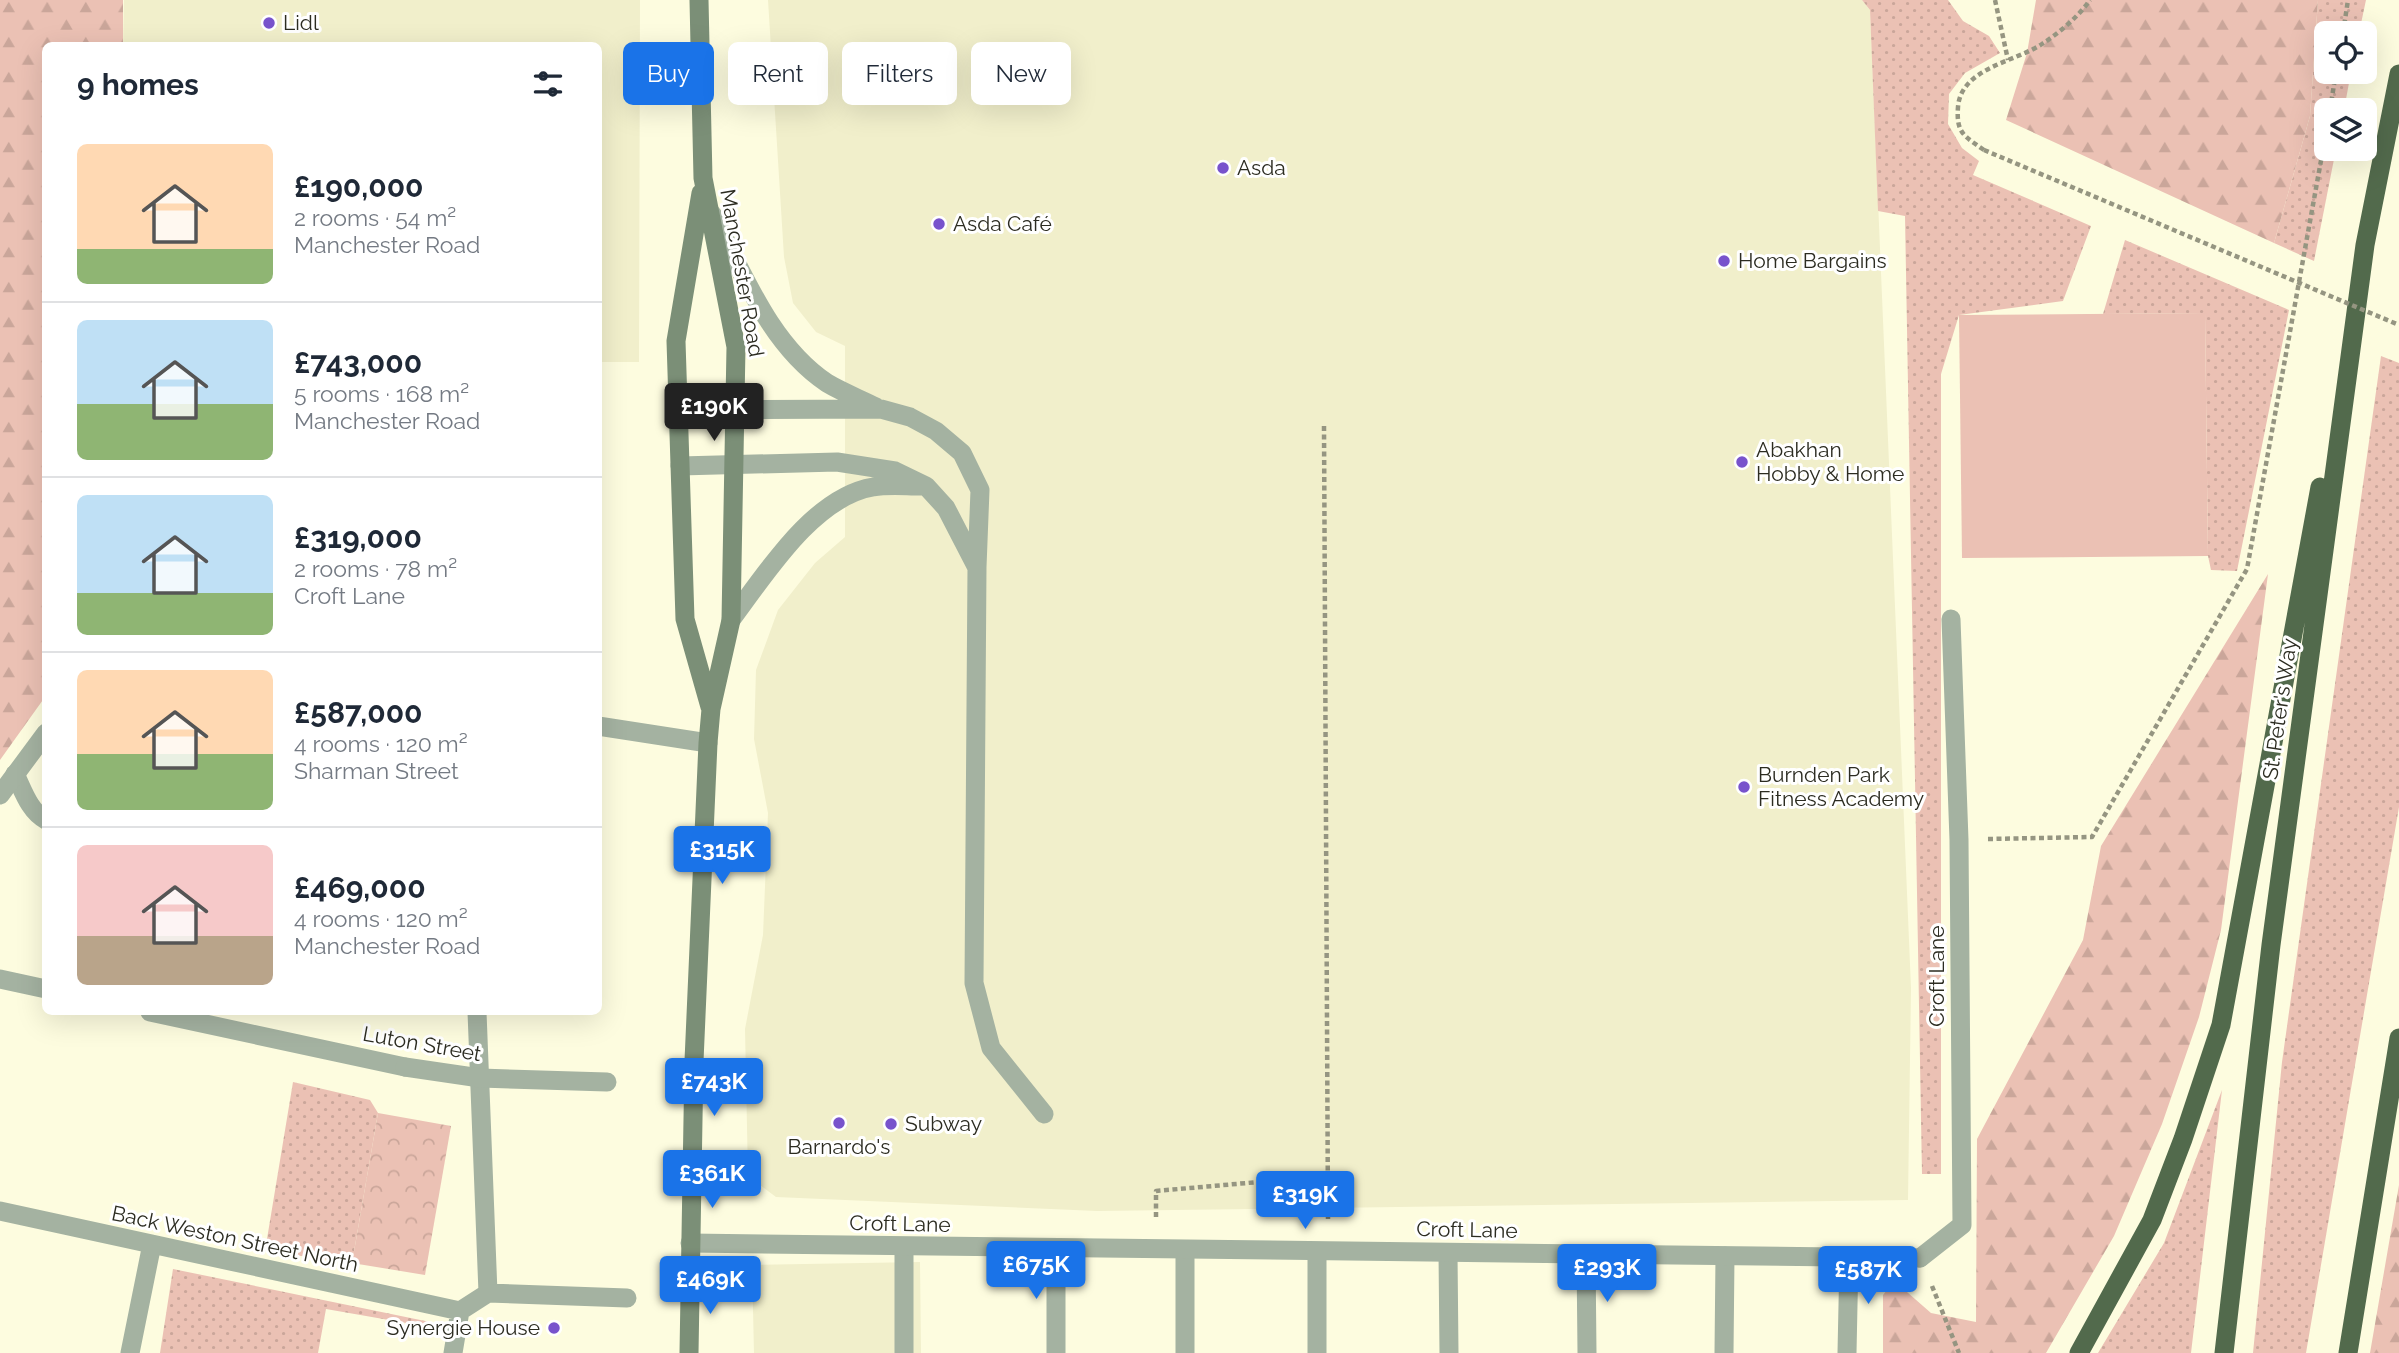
<!DOCTYPE html>
<meta charset="utf-8">
<style>
body{margin:0;font-family:Raleway,sans-serif;background:#f2f2f3;color:#1f2937;height:100vh;display:flex;flex-direction:column;font-size:26px;white-space:nowrap}
*{box-sizing:border-box;margin:0}
p{font-size:23px;color:#747a83}
.icon{flex:none;width:38px;height:38px;fill:none;stroke:currentColor;stroke-width:2;stroke-linecap:round;stroke-linejoin:round}
.map{position:relative;flex:1;overflow:hidden}
.sheet{position:absolute;left:42px;top:42px;width:560px;height:973px;display:flex;flex-direction:column;background:#fff;border-radius:10px;box-shadow:0 7px 28px #0002}
.sheet>*{flex:none}
.top-card{position:absolute;left:623px;top:42px;width:665px;height:63px;display:flex;gap:14px}
.controls{position:absolute;left:2314px;top:21px;display:grid;gap:14px}
.controls a{display:grid;place-items:center;width:63px;height:63px;border-radius:10px;background:#fff;box-shadow:0 7px 28px #0002;font-size:35px}
.price{position:absolute;translate:-50% -60px;padding:0 16px;border-radius:7px;background:#1a73e8;color:#fff;font-size:23px;line-height:46px;filter:drop-shadow(0 2px 4px #0008)}
.price::after{content:'';position:absolute;left:50%;top:42px;width:21px;height:16px;margin-left:-10px;background:inherit;clip-path:polygon(0 0,100% 0,50% 100%)}
.price.active{background:#222;color:#fff}
ul{padding:0;list-style:none}
li{display:flex;align-items:center;gap:21px;height:175px;padding:0 35px}
li+li{border-top:2px solid #e0e1e3}
li span{display:grid;place-items:center;flex:none;width:196px;height:140px;border-radius:10px;color:#555}
li>.icon{margin-inline-start:auto}
span .icon{width:84px;height:84px;fill:#fffc;stroke-width:1}
li b{font-size:30px}
h2{display:flex;justify-content:space-between;align-items:center;height:84px;padding:0 35px;font-size:30px}
.tag{padding:0 24px;border-radius:10px;background:#fff;box-shadow:0 7px 28px #0002;font-size:24px;line-height:63px}
.tag.active{background:#1a73e8;color:#fff}
.map>svg:first-child{display:block}
.built{fill:#f1efcb}
.grass{fill:url(#grass-dots)}
.forest{fill:url(#forest-firs)}
.park{fill:url(#park-crowns)}
.pitch{fill:#ebc1b4}
.lines{fill:none;stroke-linecap:round;stroke-linejoin:round}
.path{stroke:#959581;stroke-width:4.5;stroke-dasharray:5 3.5;stroke-linecap:butt}
.service{stroke:#a4b2a1;stroke-width:19}
.pedestrian{stroke:#a4b2a1;stroke-width:19}
.minor{stroke:#a4b2a1;stroke-width:19}
.secondary{stroke:#7b8f77;stroke-width:19}
.trunk{stroke:#526a4c;stroke-width:19}
.path-bridge{stroke:#959581;stroke-width:4.5;stroke-dasharray:5 3.5;stroke-linecap:butt}
.poi-dot{fill:#7853cc;stroke:#fff;stroke-width:2.5}
.labels{text-anchor:middle;stroke-width:6;stroke-linejoin:round;paint-order:stroke}
.poi-label{font-size:21px;fill:#2c2c21;stroke:#fff;text-anchor:start}
.street-label{font-size:21px;fill:#2c2c21;stroke:#fff}
</style>
<div class="map">
<svg width="2399" height="1353" viewBox="0 0 2399 1353">
<defs>
<pattern id="grass-dots" width="8" height="8" patternUnits="userSpaceOnUse" patternTransform="scale(1.75)"><rect width="8" height="8" fill="#ebc1b4"/><path d="M2 2h.1M6 6h.1" fill="none" stroke="#caa69a" stroke-width="1.8" stroke-linecap="round"/></pattern>
<pattern id="forest-firs" width="22" height="20" patternUnits="userSpaceOnUse" patternTransform="scale(1.75)"><rect width="22" height="20" fill="#ebc1b4"/><path d="M5 1l3.5 6h-7zM16 11l3.5 6h-7z" fill="#caa69a"/></pattern>
<pattern id="park-crowns" width="20" height="18" patternUnits="userSpaceOnUse" patternTransform="scale(1.75)"><rect width="20" height="18" fill="#ebc1b4"/><path d="M2 6a3 3 0 1 1 6 0M12 15a3 3 0 1 1 6 0" fill="none" stroke="#caa69a"/></pattern>
</defs>
<rect width="100%" height="100%" fill="#fdfcdf"/>
<path class="built" d="M 124,0 L 640,0 L 639,362 L 599,362 L 598,46 L 123,46 Z
M 768,0 L 1862,0 L 1870,10 L 1911,988 L 1908,1200 L 1097,1211 L 776,1197 L 748,1176 L 745,1029 L 763,935 L 768,813 L 754,739 L 756,670 L 778,610 L 815,563 L 845,537 L 845,346 L 816,332 L 793,303 L 784,257 Z
M 920,1262 L 921,1353 L 754,1353 L 752,1265 Z"/>
<path class="grass" d="M 1862,0 L 1948,0 L 1963,21 L 1989,36 L 2000,53 L 1965,73 L 1949,94 L 1948,124 L 1962,148 L 1979,161 L 1973,175 L 2091,226 L 2063,301 L 1959,315 L 1941,374 L 1941,1174 L 1922,1174 L 1905,216 L 1878,211 L 1870,10 Z
M 2318,0 L 2366,0 L 2359,33 L 2326,33 L 2326,72 L 2351,72 L 2344,110 L 2326,110 L 2326,149 L 2336,149 L 2314,261 L 2274,243 L 2310,116 Z
M 2125,240 L 2289,310 L 2237,571 L 2211,570 L 2208,556 L 2205,313 L 2103,314 Z
M 2381,356 L 2399,363 L 2399,807 L 2306,1353 L 2253,1353 L 2282,1062 Z
M 293,1082 L 370,1100 L 378,1113 L 352,1263 L 265,1251 Z
M 2222,1090 L 2191,1353 L 2098,1353 L 2164,1243 Z
M 173,1269 L 430,1322 L 429,1327 L 326,1309 L 318,1353 L 160,1353 Z"/>
<path class="forest" d="M 0,0 L 123,0 L 123,45 L 46,46 L 45,697 L 0,760 Z
M 2036,0 L 2318,0 L 2310,116 L 2274,243 L 2006,120 L 2027,53 Z
M 2268,574 L 2221,930 L 2199,1017 L 2162,1124 L 2114,1236 L 2046,1353 L 1883,1353 L 1883,1295 L 1891,1285 L 1899,1285 L 1931,1313 L 1976,1322 L 1977,1139 L 2083,940 L 2101,846 Z
M 2399,1185 L 2399,1353 L 2370,1353 Z"/>
<path class="park" d="M 378,1113 L 451,1126 L 425,1275 L 352,1263 Z"/>
<path class="pitch" d="M 2205,313 L 2208,556 L 1962,558 L 1959,315 Z"/>
<g class="lines">
<path class="path" d="M 1995,0 L 2008,60
M 2343,33 L 2348,0
M 2330,110 L 2336,72
M 1984,150 C 1964,136 1956,133 1958,107 C 1961,68 2015,62 2042,44 C 2059,33 2078,17 2090,0
M 1324,426 L 1328,1219
M 1988,839 L 2092,837 L 2247,569 L 2326,133
M 1156,1217 L 1156,1191 L 1327,1176
M 1932,1286 L 1959,1353"/>
<path class="service" d="M 712,214 C 743,273 770,345 827,383 C 842,392 860,399 876,407
M 678,410 L 881,409 L 910,417 L 936,431 L 962,453 L 980,490 L 977,567 L 974,983 L 991,1048 L 1044,1114
M 680,466 L 837,462 L 895,471 L 926,486 L 946,508 L 976,566
M 731,620 C 765,575 813,497 873,487 C 888,484 905,486 921,486
M 15,774 C 23,790 29,811 46,820
M 0,1211 L 460,1311
M 1185,1250 L 1185,1353
M 1448,1253 L 1449,1353
M 1920,1258 L 1962,1225 L 1959,840 L 1951,619
M 488,1293 L 627,1298
M 130,1353 L 152,1244
M 453,1353 L 460,1311 L 488,1293 L 477,1012
M 904,1353 L 904,1247
M 1724,1353 L 1725,1256"/>
<path class="pedestrian" d="M 0,979 L 46,989
M 150,1012 L 405,1067"/>
<path class="minor" d="M 598,726 L 708,743
M 0,795 L 46,733
M 405,1067 L 480,1078 L 607,1082
M 690,1243 L 1920,1258
M 1056,1248 L 1056,1353
M 1317,1251 L 1317,1353
M 1586,1255 L 1587,1353
M 1847,1353 L 1849,1257"/>
<path class="secondary" d="M 701,193 L 676,341 L 685,619 L 710,707
M 689,1353 L 694,1061 L 708,743 L 711,709 L 731,620 L 736,347 L 703,178 L 699,0"/>
<path class="trunk" d="M 2079,1353 L 2152,1220 L 2183,1139 L 2221,1025 L 2320,487
M 2224,1353 L 2271,945 L 2365,245 L 2399,74
M 2348,1353 L 2399,1038"/>
<path class="path-bridge" d="M 1984,150 L 2399,325"/>
</g>
<g class="poi-dot">
<circle cx="269" cy="23" r="7"/>
<circle cx="1223" cy="168" r="7"/>
<circle cx="939" cy="224" r="7"/>
<circle cx="1724" cy="261" r="7"/>
<circle cx="1742" cy="462" r="7"/>
<circle cx="1744" cy="787" r="7"/>
<circle cx="839" cy="1123" r="7"/>
<circle cx="891" cy="1124" r="7"/>
<circle cx="554" cy="1328" r="7"/>
</g>
<g class="labels">
<g class="poi-label">
<text x="283" y="30">Lidl</text>
<text x="1237" y="175">Asda</text>
<text x="953" y="231">Asda Café</text>
<text x="1738" y="268">Home Bargains</text>
<text x="1756" y="457">Abakhan<tspan x="1756" dy="24">Hobby &amp; Home</tspan></text>
<text x="1758" y="782">Burnden Park<tspan x="1758" dy="24">Fitness Academy</tspan></text>
<text x="905" y="1131">Subway</text>
<text x="839" y="1154" text-anchor="middle">Barnardo's</text>
<text x="540" y="1335" text-anchor="end">Synergie House</text>
</g>
<g class="street-label">
<text transform="translate(742 273) rotate(80)" y="7">Manchester Road</text>
<text transform="translate(2280 709) rotate(-82)" y="7">St. Peter's Way</text>
<text transform="translate(1937 976) rotate(-90)" y="7">Croft Lane</text>
<text transform="translate(422 1044) rotate(10)" y="7">Luton Street</text>
<text transform="translate(900 1224) rotate(1)" y="7">Croft Lane</text>
<text transform="translate(1467 1230) rotate(1)" y="7">Croft Lane</text>
<text transform="translate(235 1239) rotate(12)" y="7">Back Weston Street North</text>
</g>
</g>
</svg>
<div class="controls">
<a><svg class="icon" aria-label="locate" viewBox="0 0 24 24"><circle cx="12" cy="12" r="6"/><path d="M12 2v4M12 18v4M2 12h4M18 12h4"/></svg></a>
<a><svg class="icon" aria-label="layers" viewBox="0 0 24 24"><path d="M12 4l9 5-9 5-9-5zM3 14l9 5 9-5"/></svg></a>
</div>
<b class="price active" style="left:714px;top:443px">£190K</b>
<b class="price" style="left:722px;top:886px">£315K</b>
<b class="price" style="left:714px;top:1118px">£743K</b>
<b class="price" style="left:712px;top:1210px">£361K</b>
<b class="price" style="left:1305px;top:1231px">£319K</b>
<b class="price" style="left:1036px;top:1301px">£675K</b>
<b class="price" style="left:1607px;top:1304px">£293K</b>
<b class="price" style="left:1868px;top:1306px">£587K</b>
<b class="price" style="left:710px;top:1316px">£469K</b>
<div class="top-card">
<a class="tag active">Buy</a>
<a class="tag">Rent</a>
<a class="tag">Filters</a>
<a class="tag">New</a>
</div>
<section class="sheet">
<h2>9 homes<svg class="icon" aria-label="filters" viewBox="0 0 24 24"><path d="M4 7h16M4 17h16"/><circle cx="9" cy="7" r="2"/><circle cx="15" cy="17" r="2"/></svg></h2>
<ul>
<li><span style="background:linear-gradient(#ffd9b3 75%,#8fb573 0)"><svg class="icon" aria-label="home" viewBox="0 0 24 24"><path d="M3 11l9-7 9 7M6 9v11h12V9"/></svg></span><div><b>£190,000</b><p>2 rooms · 54 m²</p><p>Manchester Road</p></div></li>
<li><span style="background:linear-gradient(#bfe0f5 60%,#8fb573 0)"><svg class="icon" aria-label="home" viewBox="0 0 24 24"><path d="M3 11l9-7 9 7M6 9v11h12V9"/></svg></span><div><b>£743,000</b><p>5 rooms · 168 m²</p><p>Manchester Road</p></div></li>
<li><span style="background:linear-gradient(#bfe0f5 70%,#8fb573 0)"><svg class="icon" aria-label="home" viewBox="0 0 24 24"><path d="M3 11l9-7 9 7M6 9v11h12V9"/></svg></span><div><b>£319,000</b><p>2 rooms · 78 m²</p><p>Croft Lane</p></div></li>
<li><span style="background:linear-gradient(#ffd9b3 60%,#8fb573 0)"><svg class="icon" aria-label="home" viewBox="0 0 24 24"><path d="M3 11l9-7 9 7M6 9v11h12V9"/></svg></span><div><b>£587,000</b><p>4 rooms · 120 m²</p><p>Sharman Street</p></div></li>
<li><span style="background:linear-gradient(#f6c9c9 65%,#b9a48a 0)"><svg class="icon" aria-label="home" viewBox="0 0 24 24"><path d="M3 11l9-7 9 7M6 9v11h12V9"/></svg></span><div><b>£469,000</b><p>4 rooms · 120 m²</p><p>Manchester Road</p></div></li>
</ul>
</section>
</div>
